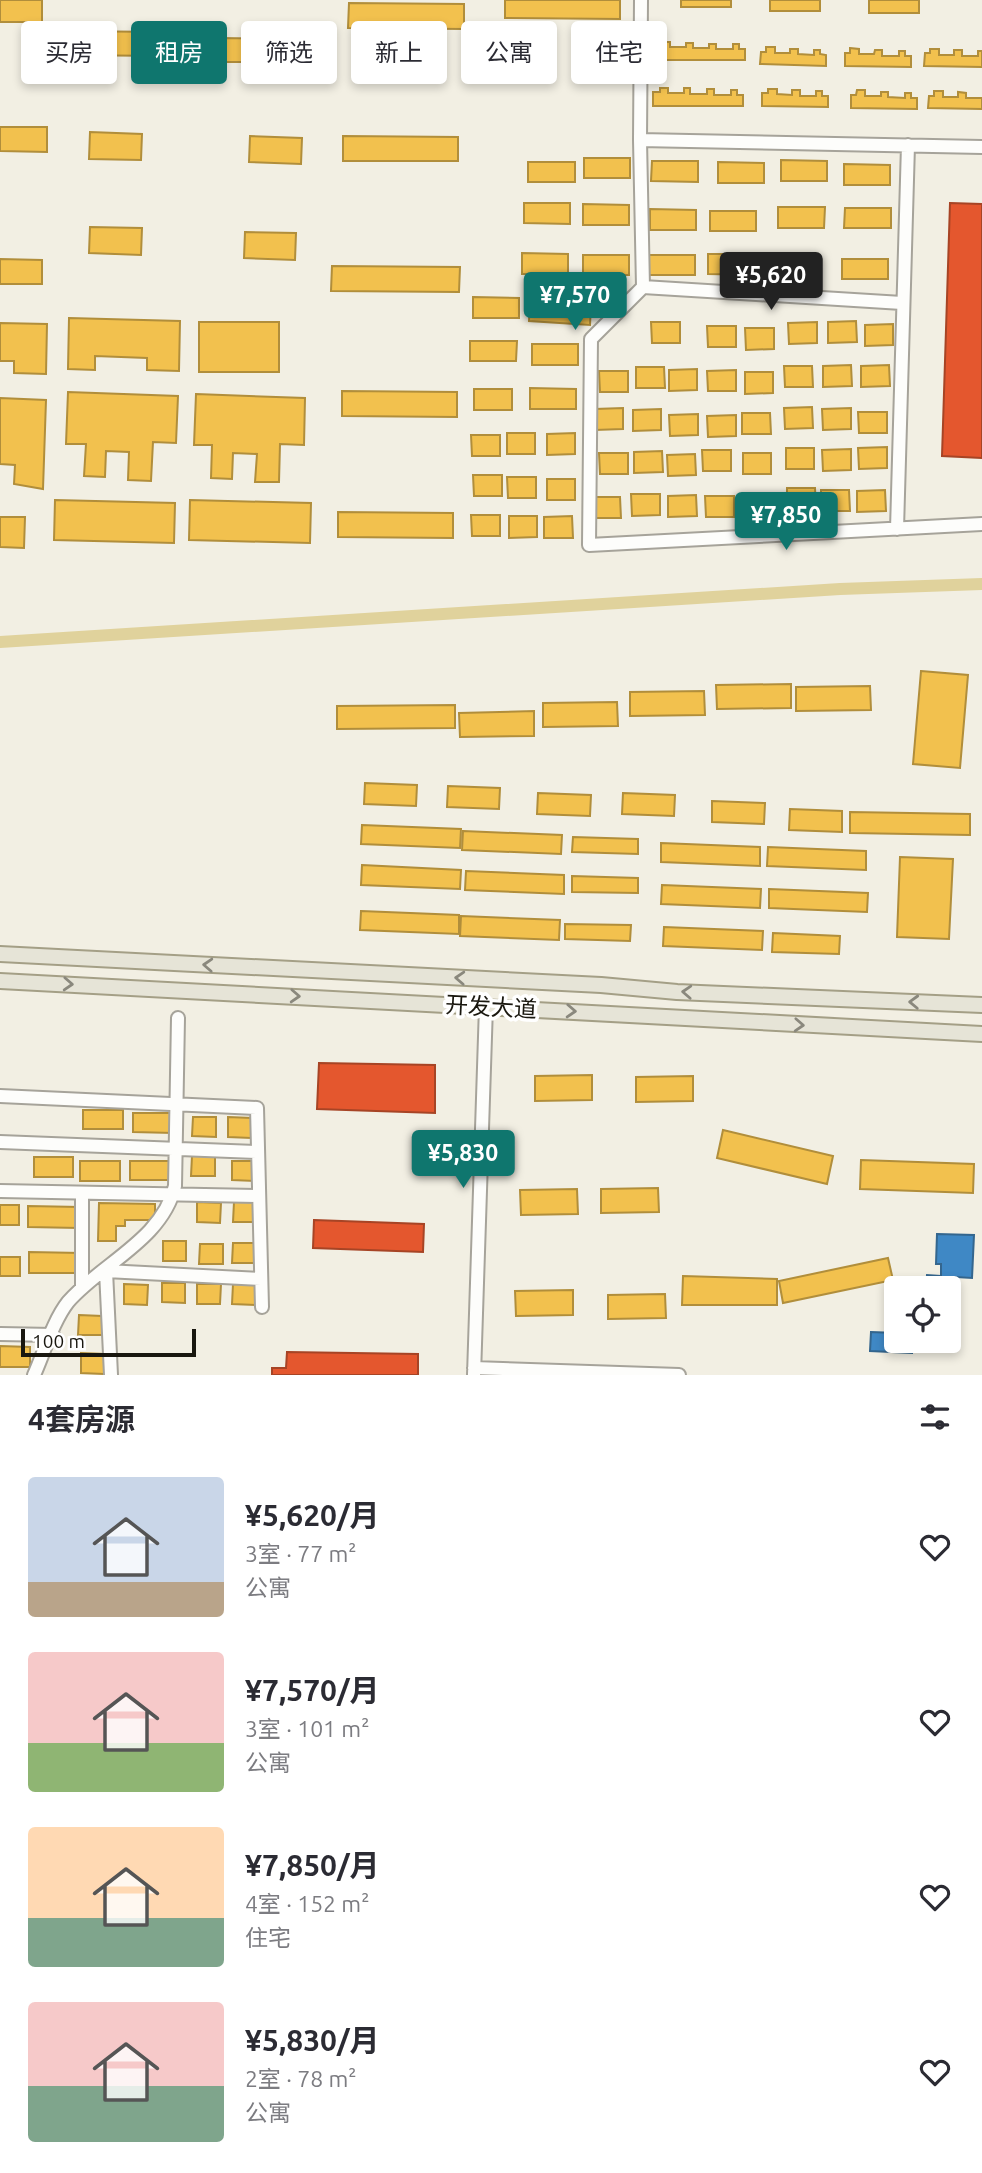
<!DOCTYPE html>
<html lang="zh">
<meta charset="utf-8">
<style>
body{margin:0;font-family:Ubuntu,"Noto Sans SC",sans-serif;background:#f7f7f7;color:#2b2b33;height:100vh;display:flex;flex-direction:column;font-size:26px;white-space:nowrap}
*{box-sizing:border-box;margin:0}
p{font-size:23px;color:#7c7c81}
.icon{flex:none;width:38px;height:38px;fill:none;stroke:currentColor;stroke-width:2;stroke-linecap:round;stroke-linejoin:round}
.map{position:relative;height:1375px;overflow:hidden}
.drawer{display:flex;flex-direction:column;background:#fff;flex:1}
.drawer>*{flex:none}
.guide{position:absolute;left:21px;top:21px;width:942px;height:63px;display:flex;gap:14px}
.tools{position:absolute;left:884px;top:1276px;display:grid;gap:14px}
.tools a{display:grid;place-items:center;width:77px;height:77px;border-radius:7px;background:#fff;box-shadow:0 4px 10px #0003;font-size:35px}
.scale{position:absolute;left:21px;bottom:18px;width:175px;box-sizing:border-box;padding-left:7px;border:4px solid #19170f;border-top:0;font-size:19px;line-height:24px;white-space:nowrap;color:#19170f;-webkit-text-stroke:5px #fff;paint-order:stroke}
.price{position:absolute;translate:-50% -60px;padding:0 16px;border-radius:7px;background:#0f766e;color:#fff;font-size:23px;line-height:46px;filter:drop-shadow(0 2px 4px #0008)}
.price::after{content:'';position:absolute;left:50%;top:42px;width:21px;height:16px;margin-left:-10px;background:inherit;clip-path:polygon(0 0,100% 0,50% 100%)}
.price.current{background:#222;color:#fff}
ul{padding:0;list-style:none}
li{display:flex;align-items:center;gap:21px;height:175px;padding:0 28px}
li span{display:grid;place-items:center;flex:none;width:196px;height:140px;border-radius:7px;color:#555}
li>.icon{margin-inline-start:auto}
span .icon{width:84px;height:84px;fill:#fffc;stroke-width:1}
li b{font-size:30px}
h2{display:flex;justify-content:space-between;align-items:center;height:84px;padding:0 28px;font-size:30px}
.chip{padding:0 24px;border-radius:7px;background:#fff;box-shadow:0 4px 10px #0003;font-size:24px;line-height:63px}
.chip.current{background:#0f766e;color:#fff}
.map>svg:first-child{display:block}
.homes{fill:#f2c14e;stroke:#b18e3b;stroke-width:2}
.shops{fill:#e4572e;stroke:#a74425;stroke-width:2}
.schools{fill:#3f88c5;stroke:#34668e;stroke-width:2}
.lines{fill:none;stroke-linecap:round;stroke-linejoin:round}
.canal{stroke:#e0d29c;stroke-width:12}
.minor-casing{stroke:#a6a39a;stroke-width:16}
.major-casing{stroke:#a49f86;stroke-width:18}
.minor{stroke:#fdfdfb;stroke-width:12}
.major{stroke:#e6e4d7;stroke-width:14}
.oneway{stroke:#8a887d}
.labels{text-anchor:middle;stroke-width:7;stroke-linejoin:round;paint-order:stroke}
.street-label{font-size:23px;fill:#19170f;stroke:#fff}
</style>
<div class="map">
<svg width="982" height="1375" viewBox="0 0 982 1375">
<rect width="100%" height="100%" fill="#f2efe3"/>
<path class="homes" d="M 0,0 L 42,0 L 42,22 L 0,22 Z
M 505,0 L 620,0 L 620,19 L 505,18 Z
M 681,0 L 731,0 L 731,7 L 681,7 Z
M 770,0 L 820,0 L 820,11 L 770,11 Z
M 869,0 L 919,0 L 919,13 L 869,13 Z
M 349,3 L 464,4 L 464,29 L 348,28 Z
M 66,31 L 163,32 L 163,56 L 66,55 Z
M 219,38 L 315,39 L 315,62 L 219,62 Z
M 662,42 L 670,42 L 670,47 L 686,47 L 686,43 L 693,43 L 693,48 L 709,48 L 709,44 L 716,44 L 716,49 L 733,49 L 733,44 L 739,44 L 739,49 L 745,49 L 745,60 L 656,60 L 656,46 L 662,46 Z
M 766,47 L 775,47 L 775,53 L 790,53 L 790,49 L 798,49 L 798,54 L 814,55 L 814,50 L 820,50 L 820,54 L 826,55 L 826,66 L 760,64 L 761,52 L 766,52 Z
M 850,48 L 859,49 L 859,54 L 874,54 L 875,50 L 882,50 L 882,56 L 899,56 L 899,51 L 905,51 L 905,56 L 911,56 L 911,67 L 845,66 L 845,53 L 850,53 Z
M 930,49 L 939,49 L 939,55 L 954,55 L 954,50 L 962,50 L 962,56 L 978,56 L 978,51 L 982,51 L 982,67 L 924,66 L 925,53 L 930,53 Z
M 660,88 L 668,88 L 668,93 L 684,93 L 684,88 L 690,88 L 690,94 L 707,94 L 707,89 L 714,89 L 714,95 L 731,95 L 731,90 L 737,90 L 737,95 L 743,95 L 743,106 L 653,106 L 653,92 L 660,92 Z
M 768,89 L 777,89 L 777,94 L 792,95 L 792,90 L 800,90 L 800,96 L 816,96 L 816,91 L 822,91 L 822,96 L 828,96 L 828,107 L 762,106 L 762,93 L 768,93 Z
M 857,90 L 865,90 L 865,96 L 881,96 L 881,92 L 888,92 L 888,97 L 905,98 L 905,93 L 911,93 L 911,98 L 917,98 L 917,109 L 851,108 L 851,95 L 856,95 Z
M 934,91 L 943,91 L 943,97 L 958,97 L 958,92 L 966,93 L 966,98 L 982,98 L 982,109 L 928,108 L 929,96 L 934,96 Z
M 0,127 L 47,127 L 47,152 L 0,151 Z
M 90,132 L 142,134 L 141,160 L 89,159 Z
M 250,136 L 302,138 L 301,164 L 249,162 Z
M 343,136 L 458,137 L 458,161 L 343,161 Z
M 584,158 L 630,158 L 630,178 L 584,178 Z
M 781,160 L 827,161 L 827,181 L 781,181 Z
M 652,161 L 698,161 L 698,182 L 651,181 Z
M 528,162 L 575,162 L 575,182 L 528,182 Z
M 718,162 L 764,163 L 764,183 L 718,183 Z
M 844,164 L 890,165 L 890,185 L 844,185 Z
M 524,203 L 570,203 L 570,224 L 524,223 Z
M 583,204 L 629,205 L 629,225 L 583,225 Z
M 778,207 L 825,207 L 824,228 L 778,228 Z
M 845,208 L 891,208 L 891,228 L 844,228 Z
M 650,209 L 696,210 L 696,230 L 650,230 Z
M 710,211 L 756,211 L 756,231 L 710,231 Z
M 90,227 L 142,228 L 141,255 L 89,253 Z
M 245,232 L 296,233 L 295,260 L 244,258 Z
M 522,253 L 568,254 L 568,274 L 522,274 Z
M 708,254 L 755,254 L 755,275 L 708,274 Z
M 583,255 L 629,255 L 629,275 L 583,275 Z
M 649,255 L 695,255 L 695,275 L 649,275 Z
M 775,257 L 821,257 L 821,277 L 775,277 Z
M 0,259 L 42,260 L 42,284 L 0,284 Z
M 842,259 L 888,259 L 888,279 L 842,279 Z
M 332,266 L 460,267 L 459,292 L 331,291 Z
M 473,297 L 519,298 L 519,318 L 473,318 Z
M 530,300 L 591,304 L 590,325 L 529,321 Z
M 69,318 L 180,321 L 179,371 L 147,370 L 147,358 L 95,356 L 95,370 L 68,369 Z
M 856,321 L 857,342 L 828,343 L 828,322 Z
M 199,322 L 279,322 L 279,372 L 199,372 Z
M 651,322 L 680,322 L 680,343 L 652,343 Z
M 817,322 L 817,343 L 789,344 L 788,323 Z
M 0,323 L 47,324 L 46,374 L 14,373 L 14,361 L 0,361 Z
M 893,324 L 893,345 L 865,346 L 865,325 Z
M 707,326 L 736,326 L 736,347 L 708,347 Z
M 745,328 L 774,328 L 774,349 L 746,350 Z
M 470,341 L 517,341 L 516,361 L 470,361 Z
M 532,344 L 578,344 L 578,365 L 532,365 Z
M 851,365 L 852,386 L 823,387 L 823,366 Z
M 889,365 L 890,386 L 861,387 L 861,366 Z
M 784,366 L 812,366 L 813,387 L 785,387 Z
M 636,367 L 664,367 L 665,388 L 636,388 Z
M 697,369 L 697,390 L 669,391 L 669,370 Z
M 736,370 L 736,391 L 708,391 L 707,371 Z
M 599,371 L 628,371 L 628,392 L 600,392 Z
M 745,372 L 773,372 L 773,393 L 745,394 Z
M 530,388 L 576,389 L 576,409 L 530,409 Z
M 474,389 L 512,389 L 512,410 L 474,410 Z
M 342,391 L 457,392 L 457,417 L 342,416 Z
M 68,392 L 178,396 L 176,443 L 153,442 L 151,481 L 128,480 L 129,452 L 106,451 L 105,477 L 84,476 L 86,444 L 66,444 Z
M 196,394 L 305,398 L 304,445 L 280,444 L 279,482 L 255,482 L 257,454 L 233,453 L 232,479 L 211,478 L 212,445 L 194,445 Z
M 0,398 L 46,400 L 43,489 L 14,484 L 15,465 L 0,464 Z
M 812,407 L 813,428 L 785,429 L 784,408 Z
M 623,408 L 623,429 L 595,430 L 595,409 Z
M 851,408 L 851,429 L 823,430 L 822,409 Z
M 661,409 L 661,430 L 633,431 L 633,410 Z
M 858,412 L 887,412 L 887,433 L 859,433 Z
M 742,413 L 770,413 L 771,434 L 742,434 Z
M 698,414 L 698,435 L 670,436 L 669,415 Z
M 736,415 L 736,436 L 708,437 L 707,416 Z
M 507,433 L 535,433 L 535,454 L 507,454 Z
M 575,433 L 575,454 L 547,455 L 547,434 Z
M 471,435 L 500,435 L 500,456 L 472,456 Z
M 887,447 L 887,468 L 859,469 L 858,448 Z
M 786,448 L 814,448 L 814,469 L 786,469 Z
M 851,449 L 851,470 L 823,471 L 822,450 Z
M 702,450 L 731,450 L 731,471 L 703,471 Z
M 662,451 L 663,472 L 634,473 L 634,452 Z
M 599,453 L 628,453 L 628,474 L 600,474 Z
M 743,453 L 771,453 L 771,474 L 743,474 Z
M 695,454 L 696,475 L 668,476 L 667,455 Z
M 473,475 L 502,475 L 502,496 L 474,496 Z
M 507,477 L 536,477 L 536,498 L 508,498 Z
M 547,479 L 575,479 L 575,500 L 547,500 Z
M 787,488 L 815,488 L 816,509 L 787,509 Z
M 821,490 L 849,490 L 850,511 L 821,511 Z
M 885,490 L 886,511 L 857,512 L 857,491 Z
M 631,494 L 660,494 L 660,515 L 632,516 Z
M 696,495 L 697,516 L 668,517 L 668,496 Z
M 705,496 L 734,496 L 734,517 L 706,517 Z
M 743,496 L 771,496 L 771,517 L 743,517 Z
M 592,497 L 620,497 L 621,518 L 592,518 Z
M 55,500 L 175,503 L 174,543 L 54,540 Z
M 190,500 L 311,503 L 310,543 L 189,540 Z
M 338,512 L 453,513 L 453,538 L 338,537 Z
M 471,515 L 500,515 L 500,536 L 472,536 Z
M 509,516 L 537,516 L 537,537 L 509,538 Z
M 572,516 L 573,538 L 544,538 L 544,517 Z
M 0,517 L 25,517 L 24,548 L 0,547 Z
M 921,671 L 968,675 L 960,768 L 913,764 Z
M 791,684 L 791,708 L 717,709 L 716,685 Z
M 870,686 L 871,710 L 796,711 L 796,687 Z
M 704,691 L 705,715 L 630,716 L 630,692 Z
M 617,702 L 618,726 L 543,727 L 543,703 Z
M 455,705 L 455,728 L 337,729 L 337,706 Z
M 534,711 L 534,736 L 460,737 L 459,713 Z
M 365,783 L 417,785 L 416,806 L 364,804 Z
M 448,786 L 500,788 L 499,809 L 447,807 Z
M 538,793 L 591,795 L 590,816 L 537,814 Z
M 623,793 L 675,795 L 674,816 L 622,814 Z
M 712,801 L 765,803 L 764,824 L 712,822 Z
M 790,809 L 842,811 L 842,832 L 789,830 Z
M 850,812 L 970,814 L 970,835 L 850,833 Z
M 362,825 L 461,829 L 460,848 L 361,844 Z
M 463,831 L 562,835 L 561,854 L 462,850 Z
M 573,837 L 638,839 L 638,854 L 572,852 Z
M 661,843 L 760,847 L 760,866 L 661,862 Z
M 768,847 L 866,851 L 866,870 L 767,866 Z
M 900,857 L 953,859 L 949,939 L 897,937 Z
M 362,865 L 461,870 L 460,889 L 361,885 Z
M 466,871 L 564,875 L 564,894 L 465,890 Z
M 572,876 L 638,878 L 638,893 L 572,892 Z
M 662,885 L 761,889 L 760,908 L 661,904 Z
M 769,889 L 868,893 L 867,912 L 769,908 Z
M 361,911 L 459,915 L 459,934 L 360,930 Z
M 461,916 L 560,920 L 559,940 L 460,936 Z
M 565,924 L 631,925 L 630,941 L 565,939 Z
M 664,927 L 763,931 L 762,950 L 663,946 Z
M 773,933 L 840,936 L 839,954 L 772,952 Z
M 592,1075 L 592,1100 L 535,1101 L 535,1076 Z
M 693,1076 L 693,1101 L 636,1102 L 636,1077 Z
M 83,1110 L 123,1110 L 123,1129 L 83,1129 Z
M 133,1113 L 173,1113 L 173,1133 L 133,1132 Z
M 193,1117 L 216,1117 L 216,1137 L 192,1136 Z
M 228,1117 L 252,1118 L 251,1138 L 228,1137 Z
M 723,1130 L 833,1156 L 827,1184 L 717,1158 Z
M 192,1156 L 215,1156 L 215,1176 L 191,1176 Z
M 34,1157 L 73,1157 L 73,1177 L 34,1177 Z
M 861,1160 L 974,1164 L 973,1193 L 860,1189 Z
M 80,1161 L 120,1161 L 120,1181 L 80,1181 Z
M 130,1161 L 170,1161 L 170,1180 L 130,1180 Z
M 232,1161 L 256,1161 L 255,1181 L 232,1180 Z
M 658,1188 L 659,1212 L 601,1213 L 601,1189 Z
M 577,1189 L 578,1214 L 521,1215 L 520,1190 Z
M 197,1202 L 221,1203 L 220,1223 L 197,1222 Z
M 234,1202 L 257,1202 L 257,1222 L 233,1222 Z
M 99,1203 L 155,1204 L 155,1220 L 125,1220 L 125,1226 L 116,1226 L 116,1241 L 98,1241 Z
M 0,1205 L 19,1205 L 19,1225 L 0,1225 Z
M 28,1206 L 80,1207 L 79,1228 L 28,1227 Z
M 163,1241 L 186,1241 L 186,1261 L 163,1261 Z
M 233,1243 L 256,1243 L 256,1263 L 232,1263 Z
M 200,1244 L 223,1244 L 223,1264 L 199,1264 Z
M 29,1252 L 81,1253 L 80,1273 L 29,1273 Z
M 0,1257 L 20,1257 L 20,1276 L 0,1276 Z
M 888,1258 L 893,1280 L 783,1303 L 779,1281 Z
M 683,1276 L 777,1279 L 777,1305 L 682,1305 Z
M 162,1283 L 185,1283 L 185,1303 L 162,1302 Z
M 124,1284 L 148,1285 L 147,1305 L 124,1304 Z
M 197,1284 L 221,1284 L 220,1304 L 197,1304 Z
M 233,1284 L 256,1285 L 256,1305 L 232,1304 Z
M 573,1290 L 573,1315 L 516,1316 L 515,1291 Z
M 665,1294 L 666,1318 L 608,1319 L 608,1295 Z
M 79,1315 L 102,1316 L 102,1335 L 78,1335 Z
M 0,1346 L 30,1347 L 30,1367 L 0,1367 Z
M 81,1353 L 105,1354 L 104,1374 L 81,1373 Z"/>
<path class="shops" d="M 950,203 L 982,204 L 982,458 L 942,456 Z
M 319,1063 L 435,1065 L 435,1113 L 317,1109 Z
M 314,1220 L 424,1224 L 423,1252 L 313,1248 Z
M 287,1352 L 418,1354 L 418,1375 L 272,1375 L 272,1368 L 286,1368 Z"/>
<path class="schools" d="M 937,1234 L 974,1235 L 972,1278 L 956,1277 L 955,1303 L 948,1302 L 948,1288 L 926,1288 L 927,1275 L 941,1276 L 941,1264 L 936,1264 Z
M 871,1332 L 896,1333 L 896,1340 L 912,1340 L 912,1353 L 870,1351 Z"/>
<g class="lines">
<path class="canal" d="M 0,642 L 840,589 L 982,584"/>
<defs>
<path id="minor" d="M 641,0 L 640,140 L 982,147
M 640,140 L 643,287 L 591,339 L 589,545 L 982,524
M 643,287 L 902,303
M 897,529 L 908,145
M 0,1096 L 257,1108 L 262,1307
M 0,1142 L 258,1152
M 0,1191 L 259,1196
M 82,1195 L 82,1287
M 0,1334 L 53,1335
M 474,1368 L 679,1375
M 34,1375 C 44,1353 53,1321 68,1302 C 102,1263 162,1240 175,1186 L 178,1018
M 111,1375 L 106,1271 L 261,1279
M 474,1375 L 486,1006"/>
<path id="major" d="M 0,954 L 601,985 L 677,992 L 982,1005
M 0,981 L 982,1034"/>
</defs>
<use href="#minor" class="minor-casing"/>
<use href="#major" class="major-casing"/>
<use href="#minor" class="minor"/>
<use href="#major" class="major"/>
</g>
<defs><path id="oneway-chevron" d="M-2-3.5L2.5 0L-2 3.5" fill="none" stroke-width="1.6" stroke-linecap="round" stroke-linejoin="round" transform="scale(1.75)"/></defs>
<g class="oneway">
<use href="#oneway-chevron" transform="translate(208 965) rotate(-177)"/>
<use href="#oneway-chevron" transform="translate(460 978) rotate(-177)"/>
<use href="#oneway-chevron" transform="translate(68 984) rotate(3)"/>
<use href="#oneway-chevron" transform="translate(687 992) rotate(-177)"/>
<use href="#oneway-chevron" transform="translate(295 996) rotate(3)"/>
<use href="#oneway-chevron" transform="translate(914 1002) rotate(-178)"/>
<use href="#oneway-chevron" transform="translate(571 1011) rotate(3)"/>
<use href="#oneway-chevron" transform="translate(799 1025) rotate(3)"/>
</g>
<g class="labels">
<g class="street-label">
<text transform="translate(491 1007) rotate(3)" y="8">开发大道</text>
</g>
</g>
</svg>
<div class="tools">
<a><svg class="icon" aria-label="locate" viewBox="0 0 24 24"><circle cx="12" cy="12" r="6"/><path d="M12 2v4M12 18v4M2 12h4M18 12h4"/></svg></a>
</div>
<div class="scale">100 m</div>
<b class="price current" style="left:771px;top:312px">¥5,620</b>
<b class="price" style="left:575px;top:332px">¥7,570</b>
<b class="price" style="left:786px;top:552px">¥7,850</b>
<b class="price" style="left:463px;top:1190px">¥5,830</b>
<div class="guide">
<a class="chip">买房</a>
<a class="chip current">租房</a>
<a class="chip">筛选</a>
<a class="chip">新上</a>
<a class="chip">公寓</a>
<a class="chip">住宅</a>
</div>
</div>
<section class="drawer">
<h2>4套房源<svg class="icon" aria-label="filters" viewBox="0 0 24 24"><path d="M4 7h16M4 17h16"/><circle cx="9" cy="7" r="2"/><circle cx="15" cy="17" r="2"/></svg></h2>
<ul>
<li><span style="background:linear-gradient(#c9d6e8 75%,#b9a48a 0)"><svg class="icon" aria-label="home" viewBox="0 0 24 24"><path d="M3 11l9-7 9 7M6 9v11h12V9"/></svg></span><div><b>¥5,620/月</b><p>3室 · 77 m²</p><p>公寓</p></div><svg class="icon" aria-label="heart" viewBox="0 0 24 24"><path d="M12 20l-8-8c-3-5 5-10 8-4 3-6 11-1 8 4z"/></svg></li>
<li><span style="background:linear-gradient(#f6c9c9 65%,#8fb573 0)"><svg class="icon" aria-label="home" viewBox="0 0 24 24"><path d="M3 11l9-7 9 7M6 9v11h12V9"/></svg></span><div><b>¥7,570/月</b><p>3室 · 101 m²</p><p>公寓</p></div><svg class="icon" aria-label="heart" viewBox="0 0 24 24"><path d="M12 20l-8-8c-3-5 5-10 8-4 3-6 11-1 8 4z"/></svg></li>
<li><span style="background:linear-gradient(#ffd9b3 65%,#7fa58c 0)"><svg class="icon" aria-label="home" viewBox="0 0 24 24"><path d="M3 11l9-7 9 7M6 9v11h12V9"/></svg></span><div><b>¥7,850/月</b><p>4室 · 152 m²</p><p>住宅</p></div><svg class="icon" aria-label="heart" viewBox="0 0 24 24"><path d="M12 20l-8-8c-3-5 5-10 8-4 3-6 11-1 8 4z"/></svg></li>
<li><span style="background:linear-gradient(#f6c9c9 60%,#7fa58c 0)"><svg class="icon" aria-label="home" viewBox="0 0 24 24"><path d="M3 11l9-7 9 7M6 9v11h12V9"/></svg></span><div><b>¥5,830/月</b><p>2室 · 78 m²</p><p>公寓</p></div><svg class="icon" aria-label="heart" viewBox="0 0 24 24"><path d="M12 20l-8-8c-3-5 5-10 8-4 3-6 11-1 8 4z"/></svg></li>
</ul>
</section>
